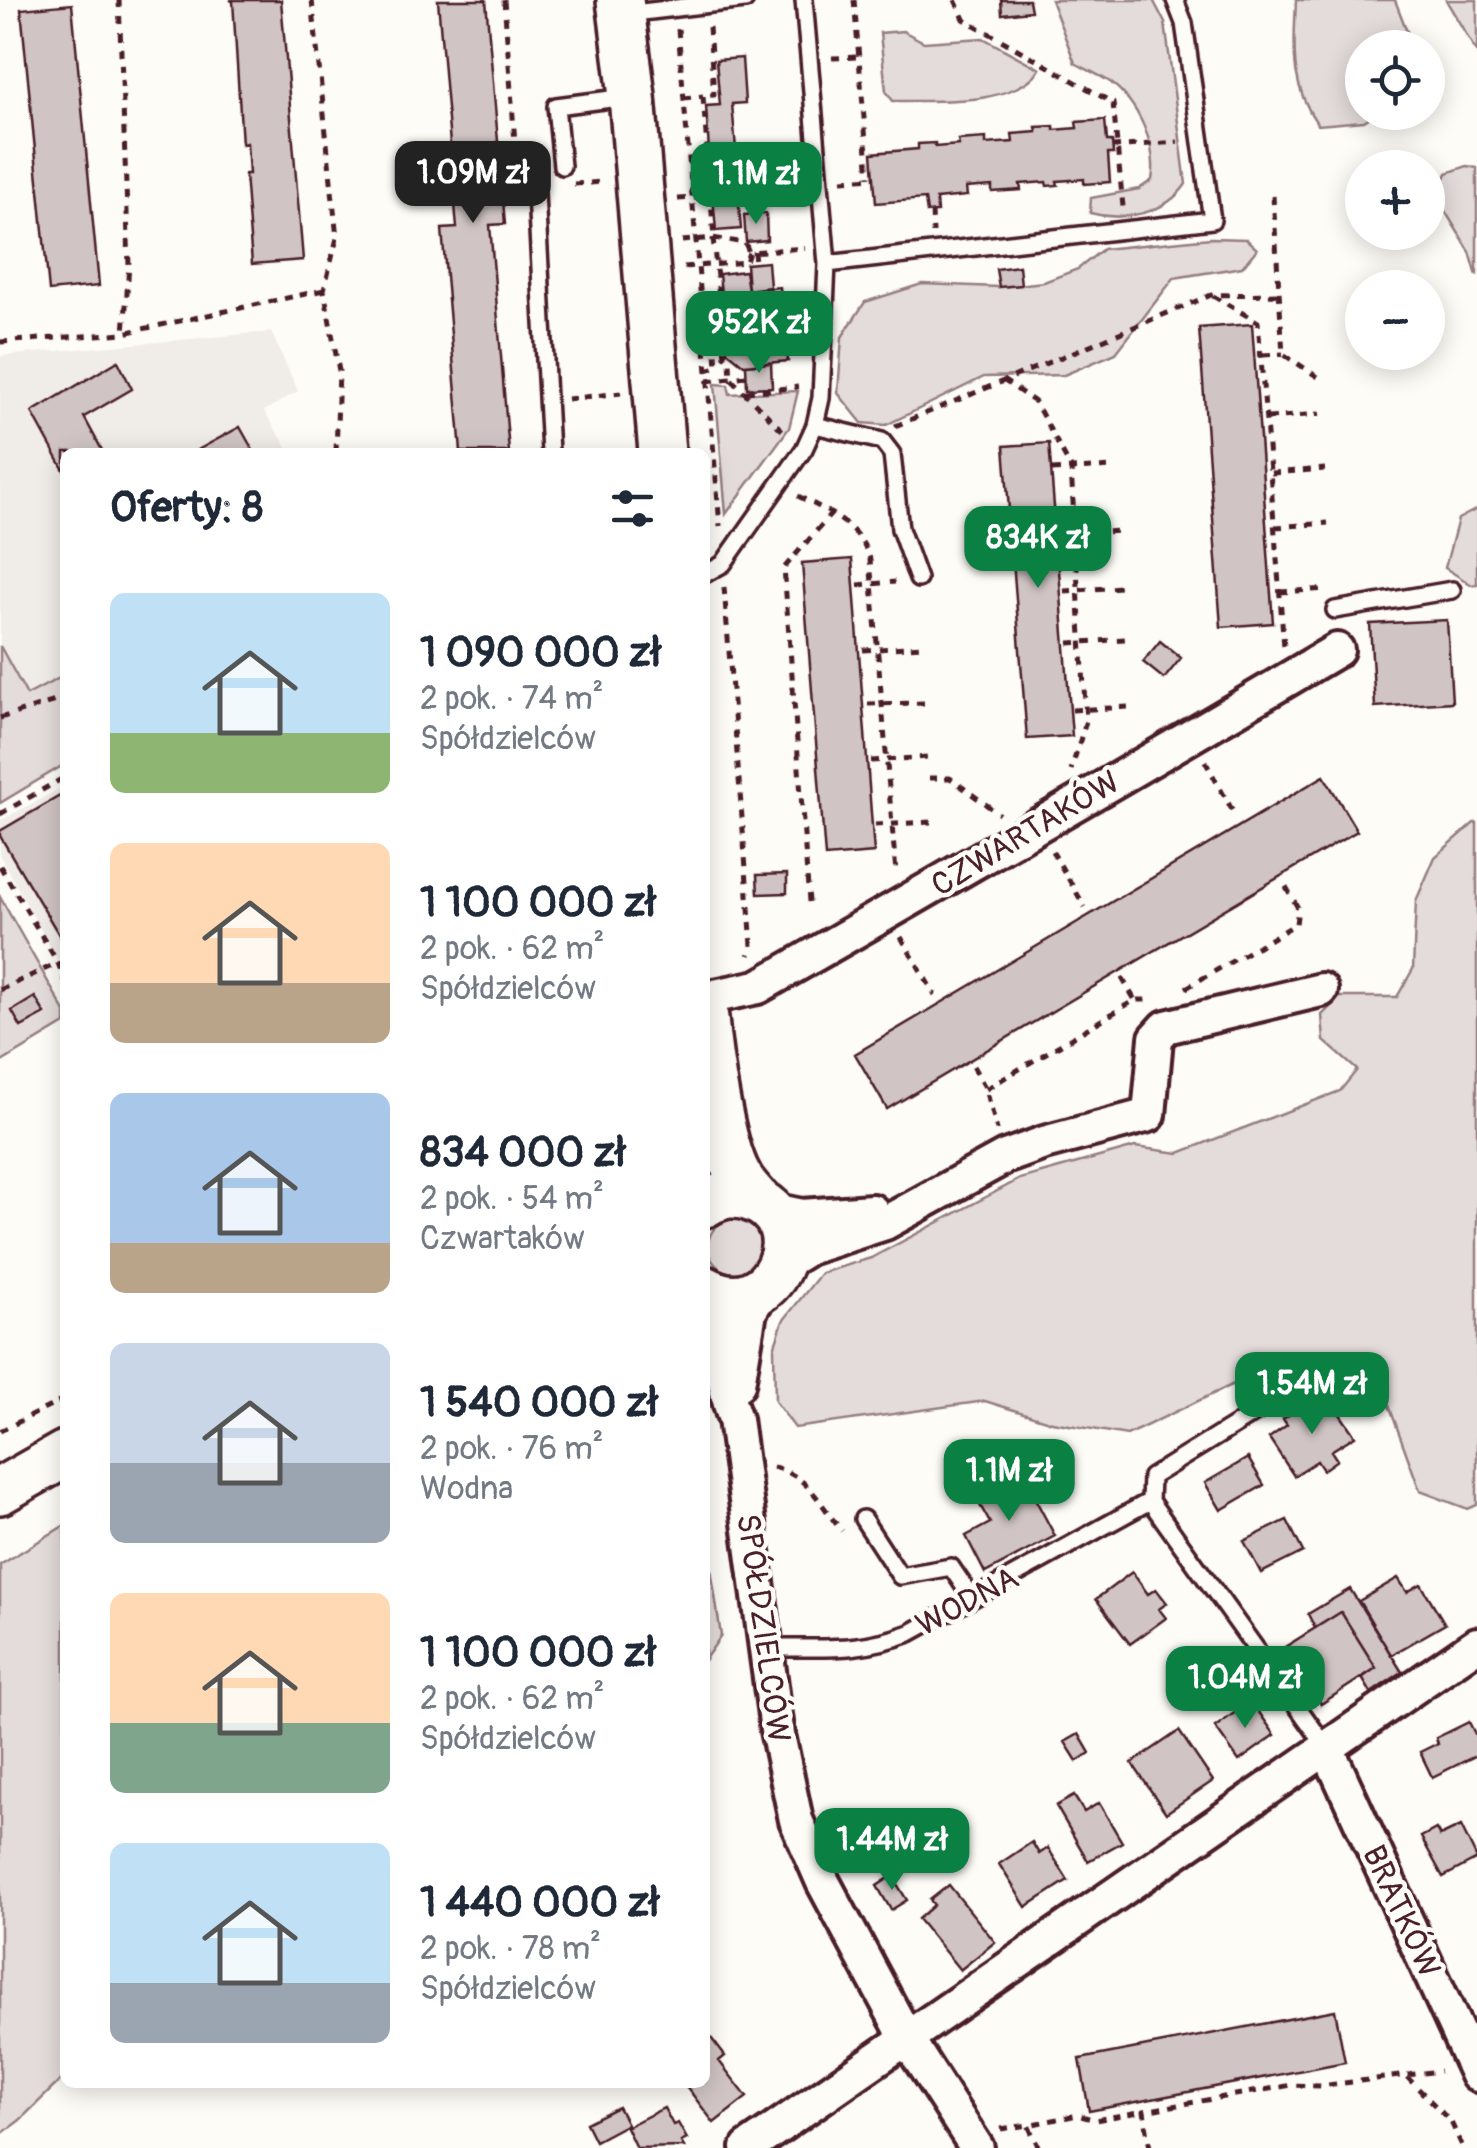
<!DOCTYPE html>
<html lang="pl">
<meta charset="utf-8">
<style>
body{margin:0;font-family:Pangolin,sans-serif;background:#f6f6f7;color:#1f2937;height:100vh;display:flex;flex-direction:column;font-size:38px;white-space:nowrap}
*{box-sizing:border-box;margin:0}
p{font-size:32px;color:#747a83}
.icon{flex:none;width:55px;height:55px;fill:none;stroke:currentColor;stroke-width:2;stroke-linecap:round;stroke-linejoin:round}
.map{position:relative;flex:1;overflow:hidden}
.panel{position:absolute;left:60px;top:448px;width:650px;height:1640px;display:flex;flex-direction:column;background:#fff;border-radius:15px;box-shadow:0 5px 25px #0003}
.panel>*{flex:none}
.tools{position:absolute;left:1345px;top:30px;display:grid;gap:20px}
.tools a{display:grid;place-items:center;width:100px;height:100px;border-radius:50%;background:#fff;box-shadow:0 5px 25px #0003;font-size:50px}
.price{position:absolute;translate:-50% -85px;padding:0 22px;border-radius:20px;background:#0b8043;color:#fff;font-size:32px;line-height:65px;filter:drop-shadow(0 2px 5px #0008)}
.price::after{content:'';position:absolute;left:50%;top:60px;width:30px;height:22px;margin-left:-15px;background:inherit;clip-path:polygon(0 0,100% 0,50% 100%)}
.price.on{background:#222;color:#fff}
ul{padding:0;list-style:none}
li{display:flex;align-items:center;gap:30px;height:250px;padding:0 50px}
li span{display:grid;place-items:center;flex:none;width:280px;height:200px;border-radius:15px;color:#555}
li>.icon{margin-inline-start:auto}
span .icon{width:120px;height:120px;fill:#fffc;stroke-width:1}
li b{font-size:42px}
h2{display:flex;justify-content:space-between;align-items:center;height:120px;padding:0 50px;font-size:42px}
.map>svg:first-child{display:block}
.built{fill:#f0ece8}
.green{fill:#e3dcda;stroke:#967e82;stroke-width:2.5}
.building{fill:#d0c5c4;stroke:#4a1f2b;stroke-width:2.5}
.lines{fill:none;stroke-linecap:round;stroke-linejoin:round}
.lane-casing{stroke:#4a1f2b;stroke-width:22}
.street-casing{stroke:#4a1f2b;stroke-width:40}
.secondary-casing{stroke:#4a1f2b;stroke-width:52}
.path{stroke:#4a1f2b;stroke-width:5;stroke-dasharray:8 8;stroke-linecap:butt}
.lane{stroke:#fdfcf7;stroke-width:15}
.street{stroke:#fdfcf7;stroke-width:32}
.secondary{stroke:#fdfcf7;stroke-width:45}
.labels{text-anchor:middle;stroke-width:9;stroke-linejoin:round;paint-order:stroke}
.street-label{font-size:32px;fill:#4a1f2b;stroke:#fdfcf7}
</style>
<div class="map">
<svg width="1477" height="2148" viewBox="0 0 1477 2148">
<rect width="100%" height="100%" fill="#fdfcf7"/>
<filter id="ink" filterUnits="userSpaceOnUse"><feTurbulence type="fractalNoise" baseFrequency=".01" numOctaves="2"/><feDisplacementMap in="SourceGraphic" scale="20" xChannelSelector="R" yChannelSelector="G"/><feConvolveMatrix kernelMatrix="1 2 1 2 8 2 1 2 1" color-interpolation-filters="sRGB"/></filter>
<g filter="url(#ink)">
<path class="built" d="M 271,332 L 298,391 L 264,411 L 290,452 L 65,452 L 65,675 L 27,695 L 0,646 L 0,356 Z
M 65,786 L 65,974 L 0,856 L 0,821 Z"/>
<path class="green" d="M 1051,0 L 1153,0 L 1165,23 L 1186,184 C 1166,214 1123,222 1090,213 L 1091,198 L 1139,189 L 1152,180 C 1158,147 1138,102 1110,82 C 1099,75 1086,69 1075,63 Z
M 1296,0 L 1395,0 L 1413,47 L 1362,48 L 1362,112 L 1376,113 L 1364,121 L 1318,125 C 1289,83 1294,48 1296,0 Z
M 1446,0 L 1477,0 L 1477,53 Z
M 903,31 L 924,42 L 983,38 L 1040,69 C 1013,107 936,100 893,101 L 886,91 L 880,33 Z
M 1467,166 L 1477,168 L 1477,276 L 1470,252 L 1437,198 L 1447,173 Z
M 1211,238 L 1246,239 L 1257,249 L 1242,267 L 1174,278 L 1116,353 L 1064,375 L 984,377 L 886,425 L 862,423 L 838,393 L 842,337 L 865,302 L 922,284 L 999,287 L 1044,282 L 1078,269 L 1103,249 Z
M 715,384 L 728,385 L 730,394 L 798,391 L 789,428 L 726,514 Z
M 1477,509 L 1477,584 L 1472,585 L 1445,568 L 1458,519 Z
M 0,646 L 27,695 L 65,675 L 65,764 L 0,803 Z
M 1474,823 L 1477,823 L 1477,1505 L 1468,1509 L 1420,1491 L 1382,1386 L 1339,1359 L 1263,1370 L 1127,1435 L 1052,1422 L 985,1401 L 795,1428 L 775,1401 L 774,1348 L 783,1321 L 821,1273 L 871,1258 L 1020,1179 L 1135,1147 L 1179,1153 L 1340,1091 L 1357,1070 L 1324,1041 L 1322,1015 L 1340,997 L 1397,997 L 1413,969 L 1416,901 L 1435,857 Z
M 0,897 L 65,1012 L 65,1024 L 0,1063 Z
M708 1246a27 27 0 1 1 54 0a27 27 0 1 1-54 0Z
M 65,1525 L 65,2076 L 20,2120 L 0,2135 L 0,1565 Z
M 705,1528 L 721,1636 L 705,1659 Z"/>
<path class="building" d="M 230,0 L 281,0 L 303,260 L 252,264 L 245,174 L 249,174 L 247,143 L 242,144 L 233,1 Z
M 438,0 L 486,0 L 505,224 L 490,225 L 509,452 L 461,452 L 442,229 L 457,228 Z
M 1001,0 L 1029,0 L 1031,11 L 1002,14 Z
M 72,4 L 99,286 L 49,291 L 21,9 Z
M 742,58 L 745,103 L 732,104 L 736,149 L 709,151 L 706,106 L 720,105 L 716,60 Z
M 1105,120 L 1107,141 L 1112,141 L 1113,154 L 1108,154 L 1110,182 L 1084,184 L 1084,179 L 1057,181 L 1058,185 L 1047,186 L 1046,182 L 1020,184 L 1021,190 L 992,192 L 992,186 L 966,188 L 967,196 L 936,199 L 937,212 L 927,213 L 925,199 L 876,203 L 872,153 L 918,149 L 918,144 L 935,143 L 935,147 L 959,145 L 958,140 L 986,138 L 986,144 L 1013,142 L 1012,134 L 1037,132 L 1036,127 L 1054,126 L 1054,130 L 1077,128 L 1076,122 Z
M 735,157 L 741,229 L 716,231 L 710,159 Z
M 766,213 L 767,240 L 746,242 L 744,215 Z
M 768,262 L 770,287 L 748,290 L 746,264 Z
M 1019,266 L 1021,285 L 999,287 L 996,269 Z
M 745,271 L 748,290 L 780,287 L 788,361 L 744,365 L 727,351 L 719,274 Z
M 1252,324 L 1273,623 L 1221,627 L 1199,328 Z
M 118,361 L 132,389 L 84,417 L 103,452 L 65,452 L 65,472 L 32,412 Z
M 771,363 L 772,387 L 747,388 L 746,365 Z
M 240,427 L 254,452 L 194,452 Z
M 1049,443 L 1072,736 L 1027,739 L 1004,446 Z
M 852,559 L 874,853 L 825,857 L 802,563 Z
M 1447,620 L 1452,702 L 1375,707 L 1370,624 Z
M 1160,641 L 1181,658 L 1164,679 L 1143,662 Z
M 1324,776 L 1357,831 L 887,1109 L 855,1054 Z
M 65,793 L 65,945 L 0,836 L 0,831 Z
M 787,874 L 787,893 L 758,894 L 757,875 Z
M 35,997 L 45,1014 L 21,1027 L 12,1011 Z
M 1329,1398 L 1355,1436 L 1331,1451 L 1337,1460 L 1323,1470 L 1317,1461 L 1294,1476 L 1269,1438 L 1287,1425 L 1283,1419 L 1308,1402 L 1312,1409 Z
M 1248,1458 L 1264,1485 L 1221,1510 L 1205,1483 Z
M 1022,1474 L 1055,1536 L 985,1573 L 966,1536 L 990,1523 L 976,1498 Z
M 1287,1520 L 1303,1552 L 1261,1573 L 1244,1541 Z
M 1132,1572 L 1148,1594 L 1156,1589 L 1167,1603 L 1159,1609 L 1166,1618 L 1130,1644 L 1096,1599 Z
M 1398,1578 L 1407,1592 L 1421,1584 L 1445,1624 L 1391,1655 L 1359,1601 Z
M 1350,1589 L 1402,1672 L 1371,1693 L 1362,1678 L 1376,1668 L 1341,1612 L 1315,1628 L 1308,1614 Z
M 1341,1612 L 1376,1668 L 1321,1704 L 1285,1647 Z
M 1251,1701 L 1275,1735 L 1239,1761 L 1215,1727 Z
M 1469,1722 L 1477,1738 L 1477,1755 L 1432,1777 L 1420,1752 L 1438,1743 L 1436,1738 Z
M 1179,1731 L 1213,1781 L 1166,1813 L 1132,1763 Z
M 1079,1734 L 1090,1753 L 1077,1761 L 1065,1742 Z
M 1074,1796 L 1084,1812 L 1099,1803 L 1122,1842 L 1088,1861 L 1056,1806 Z
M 1461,1826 L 1477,1859 L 1443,1877 L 1421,1837 L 1436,1829 L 1440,1836 Z
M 1032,1842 L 1039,1854 L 1048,1848 L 1068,1880 L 1026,1907 L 999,1864 Z
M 892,1876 L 907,1900 L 891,1910 L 877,1886 Z
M 949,1885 L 995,1942 L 960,1970 L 918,1919 L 934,1905 L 930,1900 Z
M 1335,2010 L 1345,2062 L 1089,2111 L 1080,2059 Z
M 705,2030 L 725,2056 L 719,2061 L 747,2097 L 714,2123 L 683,2082 L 705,2082 Z
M 618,2107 L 627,2124 L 595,2141 L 586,2123 Z
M 664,2108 L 673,2125 L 678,2123 L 687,2139 L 681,2142 L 684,2147 L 636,2148 L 626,2127 Z"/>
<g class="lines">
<defs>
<path id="lane" d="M 625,14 L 745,0
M 562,166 L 556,106 L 627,97
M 536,194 L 550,452
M 827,264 L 1212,220 L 1184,23 L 1175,0
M 815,425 L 882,441 L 892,454 L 900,529 L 918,579
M 705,574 L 723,564 L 804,449 L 815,425 L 821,398 L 827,264 L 804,0
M 1335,610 L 1452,590
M 1150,1501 L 1327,1748
M 1150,1501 L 1151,1477 L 1279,1398
M 863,1519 L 900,1576 L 951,1567 L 972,1598
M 766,1648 C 821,1647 857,1653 910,1633 L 1150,1501"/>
<path id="street" d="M 705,998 L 758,987 C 952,876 1145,764 1337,650
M 769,1209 L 802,1216 L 872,1211
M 782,1264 L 808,1248 L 885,1223 L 1005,1157 L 1044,1143 L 1149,1115 L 1156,1038 L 1166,1027 L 1321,990
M 709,1292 C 723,1333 719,1378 735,1419 L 777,1730 L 796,1820 L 823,1882 L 907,2039 L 977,2148
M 738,1384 L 750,1311 L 765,1287
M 1327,1748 L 1477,2075
M 748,2148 L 1477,1644"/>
<path id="secondary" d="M 620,0 L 632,96 L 662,452
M 705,1018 C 708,1054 721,1145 738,1175 C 742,1184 751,1193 758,1201
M 705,1204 C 720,1195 734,1192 750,1198 C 819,1221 773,1328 705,1289
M 0,1491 L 65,1454"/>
</defs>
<use href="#lane" class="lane-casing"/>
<use href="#street" class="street-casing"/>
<use href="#secondary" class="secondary-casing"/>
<path class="path" d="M 119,0 L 129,265 L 124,333
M 312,0 L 337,238 L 324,290 L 339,371 L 336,452
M 504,0 L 518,181
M 854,0 L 869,177
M 955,0 L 964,19 L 1113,103 L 1123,207
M 709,27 L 714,95 L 703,96 L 714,239
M 678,29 L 720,526
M 832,58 L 859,57
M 683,98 L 703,96
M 1112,147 L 1178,142
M 842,180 L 874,178
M 574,184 L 603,182
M 1273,196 L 1283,354 L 1318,377
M 678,199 L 711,197
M 932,212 L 933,233
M 713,238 L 725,356 L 730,362 L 731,379 L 786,434
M 682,241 L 713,238 L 745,243 L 749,252
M 754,251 L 755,263
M 684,267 L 746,262 L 749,252 L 805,248
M 1213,296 L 1258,322 L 1284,647
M 701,303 L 711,302 L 714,327 L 702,328
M 787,334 L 790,354 L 794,354 L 795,333
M 0,342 L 124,333 L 324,290
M 1263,355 L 1283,354
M 706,370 L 717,367 L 715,339 L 721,332
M 1003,380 L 1035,402 L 1071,468 L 1086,721 L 1071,770
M 707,381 L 746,376
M 746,392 L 798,387
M 567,399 L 621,393
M 1268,418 L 1320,414
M 895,426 L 1211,295 L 1280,294
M 1052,470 L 1114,467
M 1271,473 L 1325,469
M 798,496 C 829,512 858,524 870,559 L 896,873
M 1275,527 L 1328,523
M 1060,535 L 1118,531
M 858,585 L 895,582
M 724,587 L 752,946 L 749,955
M 1064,591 L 1121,587
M 1280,592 L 1327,589
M 1069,643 L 1125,639
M 863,650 L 922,646
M 868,704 L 925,703
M 1072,710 L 1129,707
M 0,718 L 65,698
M 871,761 L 928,757
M 1205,761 L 1236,817
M 929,778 L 950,778 L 999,814
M 0,814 L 65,777
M 875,825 L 931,822
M 1052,851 L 1085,907
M 0,866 L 58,963 L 65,981
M 809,902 L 784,568 L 832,513
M 901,937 L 935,995
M 1122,978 L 1135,1000
M 1186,988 L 1296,924 L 1298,908 L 1284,883
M 0,990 L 58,963
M 973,1066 L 986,1089 L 997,1130
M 986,1089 L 1135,1000 L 1148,1000
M 0,1431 L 65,1399
M 773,1467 C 810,1476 820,1505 842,1531
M 1407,2077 L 1451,2122 L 1463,2148
M 1001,2129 L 1028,2125
M 1039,2148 L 1028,2125 L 1078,2115 L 1095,2120 L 1144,2111
M 1150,2148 L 1144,2111 L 1292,2085 L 1321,2086 L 1440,2071"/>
<use href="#lane" class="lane"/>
<use href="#street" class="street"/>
<use href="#secondary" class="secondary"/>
</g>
</g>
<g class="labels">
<g class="street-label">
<text transform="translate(1025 833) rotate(-31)" y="11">CZWARTAKÓW</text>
<text transform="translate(967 1601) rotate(-28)" y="11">WODNA</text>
<text transform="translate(764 1628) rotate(82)" y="11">SPÓŁDZIELCÓW</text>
<text transform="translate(1402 1911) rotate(65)" y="11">BRATKÓW</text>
</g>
</g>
</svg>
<div class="tools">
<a><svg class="icon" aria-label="locate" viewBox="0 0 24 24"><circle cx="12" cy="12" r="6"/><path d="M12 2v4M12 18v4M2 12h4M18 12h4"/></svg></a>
<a>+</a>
<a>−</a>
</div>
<b class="price on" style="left:473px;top:226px">1.09M zł</b>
<b class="price" style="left:756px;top:227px">1.1M zł</b>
<b class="price" style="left:759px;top:376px">952K zł</b>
<b class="price" style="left:1038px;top:591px">834K zł</b>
<b class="price" style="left:1312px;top:1437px">1.54M zł</b>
<b class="price" style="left:1009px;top:1524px">1.1M zł</b>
<b class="price" style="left:1245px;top:1731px">1.04M zł</b>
<b class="price" style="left:892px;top:1893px">1.44M zł</b>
<section class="panel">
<h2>Oferty: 8<svg class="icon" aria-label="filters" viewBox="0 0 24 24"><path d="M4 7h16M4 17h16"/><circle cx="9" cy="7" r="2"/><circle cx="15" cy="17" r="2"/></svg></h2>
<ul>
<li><span style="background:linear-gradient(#bfe0f5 70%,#8fb573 0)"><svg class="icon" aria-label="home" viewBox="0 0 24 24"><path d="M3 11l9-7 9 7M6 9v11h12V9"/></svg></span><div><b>1 090 000 zł</b><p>2 pok. · 74 m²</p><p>Spółdzielców</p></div></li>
<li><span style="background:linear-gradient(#ffd9b3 70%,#b9a48a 0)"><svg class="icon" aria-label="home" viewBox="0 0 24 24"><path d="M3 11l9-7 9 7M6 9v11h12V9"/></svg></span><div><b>1 100 000 zł</b><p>2 pok. · 62 m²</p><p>Spółdzielców</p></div></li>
<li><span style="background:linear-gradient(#a9c7e8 75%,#b9a48a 0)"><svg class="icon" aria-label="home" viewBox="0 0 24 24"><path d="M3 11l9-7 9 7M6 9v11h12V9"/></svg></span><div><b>834 000 zł</b><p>2 pok. · 54 m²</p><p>Czwartaków</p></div></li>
<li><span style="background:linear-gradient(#c9d6e8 60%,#9aa5b1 0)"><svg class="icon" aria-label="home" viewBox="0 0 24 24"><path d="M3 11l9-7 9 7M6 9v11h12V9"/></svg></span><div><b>1 540 000 zł</b><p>2 pok. · 76 m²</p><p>Wodna</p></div></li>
<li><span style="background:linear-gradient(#ffd9b3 65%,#7fa58c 0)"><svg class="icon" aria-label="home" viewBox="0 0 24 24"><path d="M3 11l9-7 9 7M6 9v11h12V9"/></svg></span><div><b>1 100 000 zł</b><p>2 pok. · 62 m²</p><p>Spółdzielców</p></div></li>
<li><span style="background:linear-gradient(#bfe0f5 70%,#9aa5b1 0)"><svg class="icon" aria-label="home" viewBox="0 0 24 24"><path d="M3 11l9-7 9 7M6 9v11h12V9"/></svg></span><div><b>1 440 000 zł</b><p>2 pok. · 78 m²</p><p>Spółdzielców</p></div></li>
</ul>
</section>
</div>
